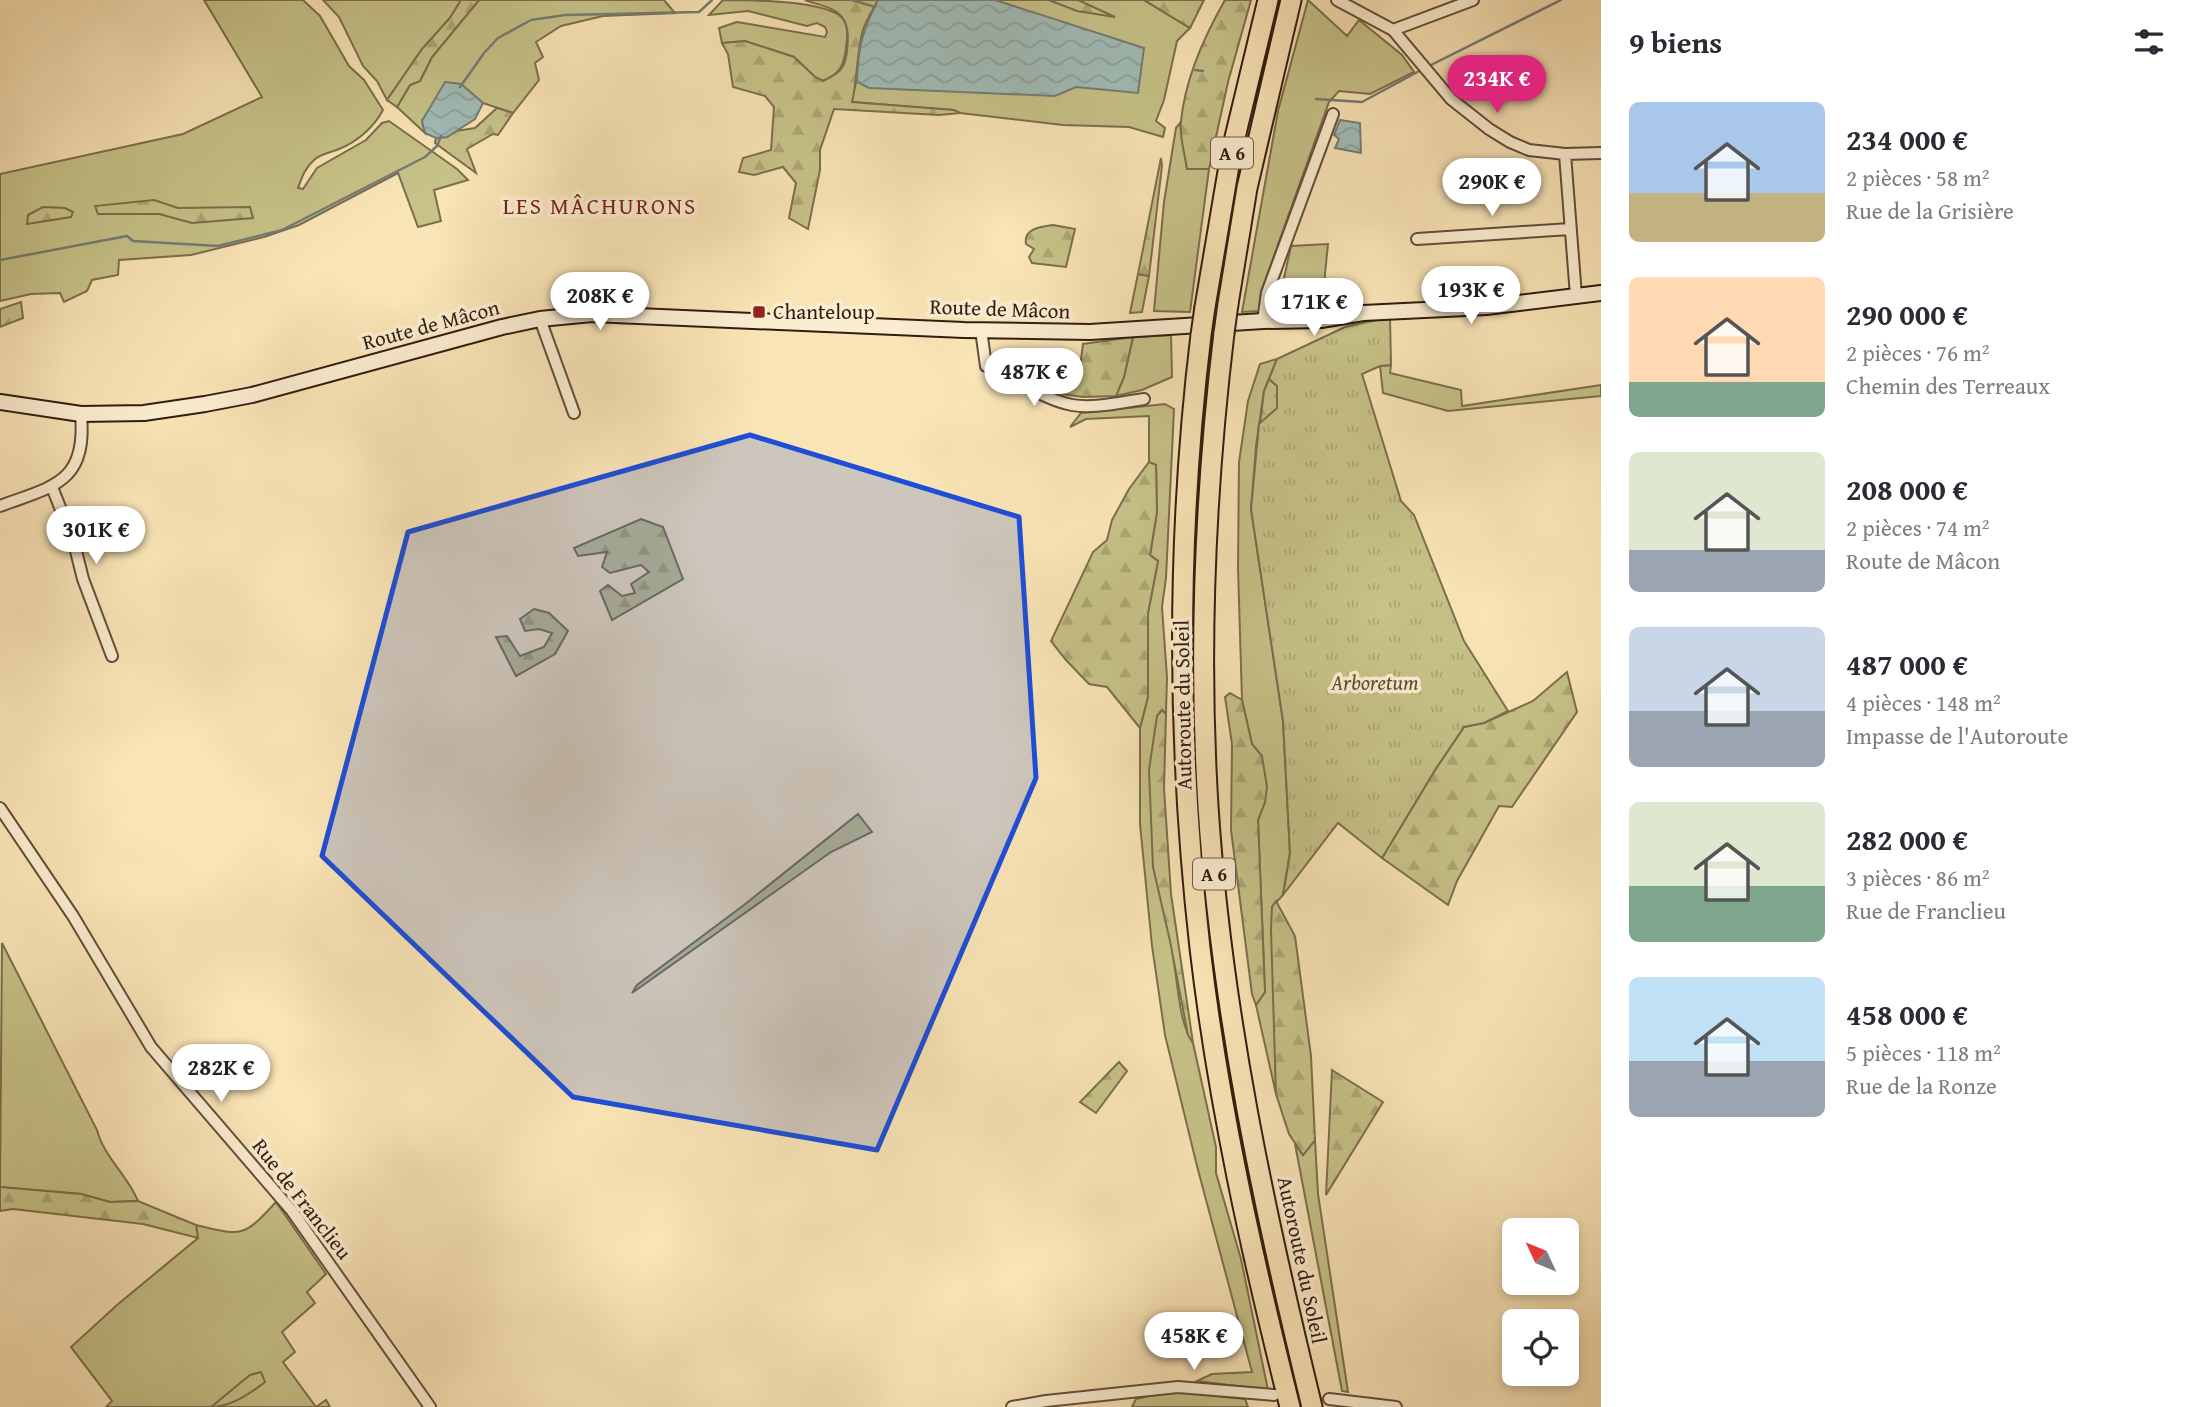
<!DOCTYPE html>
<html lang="fr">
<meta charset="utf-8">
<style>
body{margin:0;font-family:"Gentium Book Plus",serif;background:#f2f2f3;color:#2b2b33;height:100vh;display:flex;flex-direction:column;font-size:26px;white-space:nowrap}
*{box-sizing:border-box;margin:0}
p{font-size:23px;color:#7c7c81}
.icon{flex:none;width:38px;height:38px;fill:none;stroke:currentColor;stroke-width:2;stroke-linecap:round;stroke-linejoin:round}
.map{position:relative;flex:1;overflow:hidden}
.side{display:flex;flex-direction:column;background:#fff;width:595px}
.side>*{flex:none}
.needle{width:46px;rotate:314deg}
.fabs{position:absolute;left:1502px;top:1218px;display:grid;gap:14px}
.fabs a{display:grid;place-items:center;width:77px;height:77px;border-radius:10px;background:#fff;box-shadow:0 4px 10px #0003;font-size:35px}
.price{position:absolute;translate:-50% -60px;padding:0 16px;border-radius:24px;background:#fff;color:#222;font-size:23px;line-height:46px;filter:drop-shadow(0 2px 4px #0008)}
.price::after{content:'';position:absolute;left:50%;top:42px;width:21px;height:16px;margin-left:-10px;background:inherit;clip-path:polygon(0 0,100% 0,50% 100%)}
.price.selected{background:#db2777;color:#fff}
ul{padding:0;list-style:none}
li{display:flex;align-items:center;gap:21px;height:175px;padding:0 28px}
li span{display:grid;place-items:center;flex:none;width:196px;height:140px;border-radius:10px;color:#555}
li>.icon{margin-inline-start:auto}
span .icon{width:84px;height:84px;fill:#fffc;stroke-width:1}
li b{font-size:30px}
h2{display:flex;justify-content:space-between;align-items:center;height:84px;padding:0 28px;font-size:30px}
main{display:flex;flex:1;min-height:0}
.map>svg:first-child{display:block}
.grass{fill:#c6c288;stroke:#7c6e4c;stroke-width:2}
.forest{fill:url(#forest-firs);stroke:#7c6e4c;stroke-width:2}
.park{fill:url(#park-tufts);stroke:#7c6e4c;stroke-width:2}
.water{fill:url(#water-waves);stroke:#757c74;stroke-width:2}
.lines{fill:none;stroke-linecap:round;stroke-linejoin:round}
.stream{stroke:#757c74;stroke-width:2.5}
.street-casing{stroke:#644d3a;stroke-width:14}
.secondary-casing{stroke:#321b10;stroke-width:18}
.highway-casing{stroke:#321b10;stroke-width:23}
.street{stroke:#fbedd0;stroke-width:10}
.secondary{stroke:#fbedd0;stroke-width:14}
.highway{stroke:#f9e4b6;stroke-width:19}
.highway-bridge-casing{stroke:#321b10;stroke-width:23;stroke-linecap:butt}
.highway-bridge{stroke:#f9e4b6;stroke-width:19}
.marked{fill:#1d4ed8;fill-opacity:0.2;stroke:#1d4ed8;stroke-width:5;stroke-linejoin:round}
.poi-dot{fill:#8f2418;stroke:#fbedd0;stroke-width:2.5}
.labels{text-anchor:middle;stroke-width:7;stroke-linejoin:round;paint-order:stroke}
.shield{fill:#fbedd0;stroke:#6e5a4a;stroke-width:2}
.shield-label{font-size:19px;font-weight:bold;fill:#321b10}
.street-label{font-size:21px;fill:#321b10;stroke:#fbedd0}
.poi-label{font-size:21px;fill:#321b10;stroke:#fbedd0;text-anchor:start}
.park-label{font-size:21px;font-style:italic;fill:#5e4d34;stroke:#fbedd0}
.neighbourhood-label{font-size:23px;letter-spacing:2px;fill:#7a1f14;stroke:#fbedd0}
</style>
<main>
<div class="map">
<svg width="1601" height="1407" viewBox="0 0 1601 1407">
<defs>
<pattern id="forest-firs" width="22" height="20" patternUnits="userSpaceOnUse" patternTransform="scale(1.75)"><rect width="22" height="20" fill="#c6c288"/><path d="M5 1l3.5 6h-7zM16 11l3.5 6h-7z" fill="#aba674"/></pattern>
<pattern id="park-tufts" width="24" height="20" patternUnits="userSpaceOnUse" patternTransform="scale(1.75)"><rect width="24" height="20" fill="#c6c288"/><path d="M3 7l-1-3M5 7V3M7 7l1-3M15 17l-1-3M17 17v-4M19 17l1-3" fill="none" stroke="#aba674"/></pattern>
<pattern id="water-waves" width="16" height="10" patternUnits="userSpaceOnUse" patternTransform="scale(1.75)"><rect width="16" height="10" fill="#a1bcb7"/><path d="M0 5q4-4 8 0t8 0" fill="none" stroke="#8ba19c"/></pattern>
</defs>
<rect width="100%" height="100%" fill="#f9e4b6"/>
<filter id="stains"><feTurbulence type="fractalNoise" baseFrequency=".00286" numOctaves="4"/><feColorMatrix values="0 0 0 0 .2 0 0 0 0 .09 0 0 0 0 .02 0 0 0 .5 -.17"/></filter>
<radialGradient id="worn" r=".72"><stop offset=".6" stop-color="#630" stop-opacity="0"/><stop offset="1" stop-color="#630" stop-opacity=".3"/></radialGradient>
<path class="grass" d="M 204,0 L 303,0 L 320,16 L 349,66 L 364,80 L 383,110 C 374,127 357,142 339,149 C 330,153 321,153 314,160 C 305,168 302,177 298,188 L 303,189 L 317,168 L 366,140 L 382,123 L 389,121 L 457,169 L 468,180 L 434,190 L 441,221 L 418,227 L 398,173 L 299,225 L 264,237 L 191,255 L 119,260 L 118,275 L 92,280 L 87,291 L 64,302 L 60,293 L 31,294 L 0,301 L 0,174 L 183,134 L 262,97 Z
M 323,0 L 461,0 L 450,18 L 422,49 L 387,100 L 377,81 L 363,66 L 339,17 Z
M 479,0 L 664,0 L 675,13 L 603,16 L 561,26 L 536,42 L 543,57 L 535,63 L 539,80 L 513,113 L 483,103 L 461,84 L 422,120 L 425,133 L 397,107 L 410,85 L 420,81 L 432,57 Z
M 723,0 C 751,0 830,0 844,20 C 849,29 847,39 846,48 C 844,65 840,74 823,81 L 815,77 L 794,57 L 745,41 L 722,43 L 719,28 L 737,22 L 825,37 L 827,32 L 825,27 L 817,23 L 807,26 L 748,11 L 709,15 Z
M 878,0 L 1049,0 L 1077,10 L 1111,16 L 1078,0 L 1144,0 L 1190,28 L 1177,41 L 1164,100 L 1156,121 L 1165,128 L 1163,137 L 1129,127 L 1063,125 L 960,113 L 954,110 L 851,102 Z
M 1308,0 L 1347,36 L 1359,20 L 1402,55 L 1414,72 L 1370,94 L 1339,91 L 1329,102 L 1261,292 L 1259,311 L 1242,312 L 1278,111 Z
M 1180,123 L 1187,169 L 1209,169 L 1190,312 L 1154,311 L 1164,202 L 1176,128 Z
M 1328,244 L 1323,294 L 1279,301 L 1291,246 Z
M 1138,274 L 1149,276 L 1142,312 L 1130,313 Z
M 1171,335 L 1172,377 L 1142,390 L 1116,396 L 1124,377 L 1133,337 Z
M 1277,359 L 1264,391 L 1256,446 L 1251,509 L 1283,721 L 1290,853 L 1283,895 L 1272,907 L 1276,1094 L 1256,1005 L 1265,992 L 1258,820 L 1265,802 L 1242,700 L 1238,567 L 1239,462 L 1248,401 L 1260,364 Z
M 1391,365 L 1390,373 L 1461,390 L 1462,406 L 1601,385 L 1601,396 L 1448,411 L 1383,393 L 1380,366 Z
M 1165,404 L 1174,409 L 1166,578 L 1162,607 L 1167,677 L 1166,714 L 1162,710 L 1157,716 C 1162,803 1163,891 1176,977 C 1179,998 1181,1025 1193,1043 L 1216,1147 L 1216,1173 L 1241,1259 L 1268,1390 L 1197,1381 L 1212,1374 L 1252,1372 L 1197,1166 L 1165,1035 L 1152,946 L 1140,824 L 1140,728 L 1148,696 L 1148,613 L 1158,561 L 1150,555 L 1157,512 L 1156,465 L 1149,462 L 1149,416 L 1086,419 L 1070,427 L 1081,413 Z
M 858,814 L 872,832 L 831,852 L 632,993 L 637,985 L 744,905 Z
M 2,943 L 97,1130 C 104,1157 128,1176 138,1201 L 110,1202 L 81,1194 L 0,1187 Z
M 1315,1140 L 1318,1194 L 1348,1392 L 1342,1391 L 1295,1144 L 1303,1155 Z
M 276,1202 L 326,1274 L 307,1292 L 315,1303 L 282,1332 L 295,1352 L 283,1362 L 316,1407 L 326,1400 L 330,1407 L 106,1407 L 112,1401 L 71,1347 L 117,1305 L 198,1238 L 196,1225 C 242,1236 243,1238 276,1202 Z
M 1173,1391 L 1245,1399 L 1248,1407 L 1132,1407 L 1136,1399 Z"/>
<path class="forest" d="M 461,0 L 479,0 L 432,57 L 420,81 L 410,85 L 397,107 L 387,100 L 422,49 L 450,18 Z
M 805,0 L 878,0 C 873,10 866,20 863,30 C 856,54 858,78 852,102 L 954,110 L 960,113 L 939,115 L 834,109 L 820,150 L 820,170 L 808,229 L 789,218 L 796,183 L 783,167 L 754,175 L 739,172 L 743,158 L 771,150 L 774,107 L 765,96 L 733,87 L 728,54 L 722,43 L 745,41 L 794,57 L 815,77 L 823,81 C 831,77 840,73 844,64 C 848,53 850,30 844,20 C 837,7 817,5 805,0 Z
M 1049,0 L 1078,0 L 1115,17 L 1077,11 Z
M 1144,0 L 1204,0 L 1190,28 Z
M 1225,0 L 1251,0 L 1228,82 L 1209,169 L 1187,169 C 1185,154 1179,136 1181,121 C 1185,80 1205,35 1225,0 Z
M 497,108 L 513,113 L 498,135 L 493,134 L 467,149 L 476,173 L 435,143 L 436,138 L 447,137 L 456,131 L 475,128 Z
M 1161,158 L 1162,166 L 1149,276 L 1138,274 Z
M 154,200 L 178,208 L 250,207 L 253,218 L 192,223 L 159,214 L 98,214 L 95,206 Z
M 43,207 L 65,208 L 73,212 L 71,217 L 27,224 L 28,215 Z
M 1053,225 L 1075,229 L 1066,267 L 1032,263 L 1029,257 L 1034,249 L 1026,244 C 1023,228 1041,227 1053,225 Z
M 21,302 L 23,318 L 0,327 L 0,309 Z
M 1133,337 L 1124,377 L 1116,396 L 1083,397 L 1062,394 L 1068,382 L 1078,383 L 1083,344 Z
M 1269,379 L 1277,386 L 1277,409 L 1260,424 L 1264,391 Z
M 1149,462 L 1156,465 L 1157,512 L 1150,555 L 1158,561 L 1148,613 L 1148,697 L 1140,728 L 1107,687 L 1089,684 L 1066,660 L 1051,641 L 1093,552 L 1107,540 L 1112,520 L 1129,489 Z
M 641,519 L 663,527 L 683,579 L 612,620 L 600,591 L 608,585 L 622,596 L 635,593 L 631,584 L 649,572 L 641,565 L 610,573 L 602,567 L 607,552 L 578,556 L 574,548 Z
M 534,609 L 549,613 L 568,631 L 555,654 L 516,676 L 496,637 L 507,636 L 520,656 L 544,647 L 552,633 L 539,629 L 525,631 L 520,619 Z
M 1567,672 L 1577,712 L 1512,807 L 1499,806 L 1457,881 L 1448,905 L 1382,858 L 1435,770 L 1464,727 L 1484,723 L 1533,701 Z
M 1230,693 L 1242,700 L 1252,744 L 1262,756 L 1267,787 L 1265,802 L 1258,820 L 1265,992 L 1256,1005 L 1252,994 L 1231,830 L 1232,744 L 1225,697 Z
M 1162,710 L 1166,714 L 1164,788 L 1171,894 L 1193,1043 L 1188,1035 L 1170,941 L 1153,867 L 1149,770 L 1157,716 Z
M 1276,901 L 1295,936 L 1311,1056 L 1315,1140 L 1303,1155 L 1289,1134 L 1276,1094 L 1271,929 L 1272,907 Z
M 1119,1062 L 1127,1071 L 1096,1113 L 1080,1102 Z
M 1332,1070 L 1383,1102 L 1326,1195 Z
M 0,1187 L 81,1194 L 110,1202 L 138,1201 L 196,1225 L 198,1238 L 143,1224 L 13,1209 L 0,1211 Z
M 261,1372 L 265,1382 C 250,1394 230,1407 211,1407 L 250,1375 Z"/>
<path class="park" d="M 1390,317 L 1391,365 L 1380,366 L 1362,374 L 1401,501 L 1414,515 L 1464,641 L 1508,711 L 1484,723 L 1464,727 L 1435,770 L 1382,858 L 1338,823 L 1283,895 L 1290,853 L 1283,721 L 1251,509 L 1259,424 L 1277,408 L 1277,386 L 1269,379 L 1277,359 L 1345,327 Z"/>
<path class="water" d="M 878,0 L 995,0 L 1144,48 L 1138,93 L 1076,87 L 1055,96 L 869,88 L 857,82 C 858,48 862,31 878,0 Z
M 445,82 L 461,84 L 483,103 L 475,119 L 447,137 L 436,138 L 425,133 L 422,121 Z
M 1340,120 L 1360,123 L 1361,153 L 1335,148 L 1339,139 L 1334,135 Z"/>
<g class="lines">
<path class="stream" d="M 852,0 L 875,7
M 1429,66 L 1561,0
M 1195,70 L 1203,71
M 460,87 L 484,53 L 498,38 L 531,20 L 565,15 L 699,12 L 712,0
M 1316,99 L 1362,102 L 1423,69
M 0,260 L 127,236 L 133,241 L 218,246 L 282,230 L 425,157 L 437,146 L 441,136"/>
<defs>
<path id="street" d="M 1337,0 L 1393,30 L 1451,99 L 1489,129 L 1510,142 L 1529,150 L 1565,154 L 1601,153
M 1393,30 L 1473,0
M 1565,154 L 1576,296
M 1417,239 L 1570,229
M 540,319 L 574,413
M 1263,321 L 1267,293 L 1333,114
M 981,330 L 986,366 C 1015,377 1041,399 1072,405 C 1094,409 1122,402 1144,399
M 52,487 L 74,543 L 83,579 L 112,656
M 0,506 C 54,486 87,483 81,414
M 0,808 L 73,916 L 151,1047 L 292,1211 L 430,1407
M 1329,1399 L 1396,1407
M 1012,1407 L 1046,1401 L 1178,1387 L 1274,1395"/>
<path id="secondary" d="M 0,402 L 81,414 L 144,413 L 205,404 L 252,395 L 502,327 L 540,319 L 592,314 L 964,330 L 1090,332 L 1263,321 L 1321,320 L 1363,313 L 1486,307 L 1601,293"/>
<path id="highway" d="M 1228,304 L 1247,188 L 1291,0
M 1205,307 L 1231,154 L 1268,0
M 1224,333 C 1205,492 1198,645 1208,806 C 1221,1009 1264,1210 1312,1407
M 1201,335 C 1176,540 1177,744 1200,948 C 1218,1103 1252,1256 1290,1407"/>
</defs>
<use href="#street" class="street-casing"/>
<use href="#secondary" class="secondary-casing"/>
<use href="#highway" class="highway-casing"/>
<use href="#street" class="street"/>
<use href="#secondary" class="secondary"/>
<use href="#highway" class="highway"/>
<defs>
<path id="highway-bridge" d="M 1224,333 L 1228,304
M 1201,335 L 1205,307"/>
</defs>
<use href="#highway-bridge" class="highway-bridge-casing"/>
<use href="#highway-bridge" class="highway-bridge"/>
</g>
<path class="marked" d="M 750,435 L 1019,517 L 1036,778 L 877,1150 L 573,1097 L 322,856 L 408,532 Z"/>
<rect class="poi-dot" x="752" y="305" width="14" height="14" rx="3.5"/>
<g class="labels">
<g class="shield">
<rect x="1211" y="137.5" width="42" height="31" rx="5"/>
<rect x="1193" y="858.5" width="42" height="31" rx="5"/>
</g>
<g class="shield-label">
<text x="1232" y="160">A 6</text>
<text x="1214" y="881">A 6</text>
</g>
<g class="street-label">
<text transform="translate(1000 309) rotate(2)" y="7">Route de Mâcon</text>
<text transform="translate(431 325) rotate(-15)" y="7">Route de Mâcon</text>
<text transform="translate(1183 705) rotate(-91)" y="7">Autoroute du Soleil</text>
<text transform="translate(302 1199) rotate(52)" y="7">Rue de Franclieu</text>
<text transform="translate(1302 1260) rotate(78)" y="7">Autoroute du Soleil</text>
</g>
<g class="poi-label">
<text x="773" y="319">Chanteloup</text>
</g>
<g class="park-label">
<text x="1375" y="690">Arboretum</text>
</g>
<g class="neighbourhood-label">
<text x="600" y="214">LES MÂCHURONS</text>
</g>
</g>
<rect width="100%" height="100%" filter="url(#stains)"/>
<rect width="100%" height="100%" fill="url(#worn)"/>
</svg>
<div class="fabs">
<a><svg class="needle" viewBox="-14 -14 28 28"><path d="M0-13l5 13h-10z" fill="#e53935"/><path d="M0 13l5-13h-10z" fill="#7c7c81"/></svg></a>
<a><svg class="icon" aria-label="locate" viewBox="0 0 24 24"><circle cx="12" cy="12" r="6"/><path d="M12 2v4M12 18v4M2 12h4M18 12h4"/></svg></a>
</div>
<b class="price selected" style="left:1497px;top:115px">234K €</b>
<b class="price" style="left:1492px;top:218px">290K €</b>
<b class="price" style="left:1471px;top:326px">193K €</b>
<b class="price" style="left:600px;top:332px">208K €</b>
<b class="price" style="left:1314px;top:338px">171K €</b>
<b class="price" style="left:1034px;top:408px">487K €</b>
<b class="price" style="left:96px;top:566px">301K €</b>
<b class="price" style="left:221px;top:1104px">282K €</b>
<b class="price" style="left:1194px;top:1372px">458K €</b>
</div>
<section class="side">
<h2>9 biens<svg class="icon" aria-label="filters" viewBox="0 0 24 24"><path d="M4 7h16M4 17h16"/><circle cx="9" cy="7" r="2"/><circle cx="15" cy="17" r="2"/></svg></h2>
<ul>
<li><span style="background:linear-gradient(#a9c7e8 65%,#c2b280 0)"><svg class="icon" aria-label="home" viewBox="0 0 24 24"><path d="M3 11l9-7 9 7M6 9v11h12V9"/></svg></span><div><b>234 000 €</b><p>2 pièces · 58 m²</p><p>Rue de la Grisière</p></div></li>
<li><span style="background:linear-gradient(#ffd9b3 75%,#7fa58c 0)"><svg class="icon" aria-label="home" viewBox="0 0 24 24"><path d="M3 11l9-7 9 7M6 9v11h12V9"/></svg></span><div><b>290 000 €</b><p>2 pièces · 76 m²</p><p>Chemin des Terreaux</p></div></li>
<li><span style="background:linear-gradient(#dfe7d0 70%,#9aa5b1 0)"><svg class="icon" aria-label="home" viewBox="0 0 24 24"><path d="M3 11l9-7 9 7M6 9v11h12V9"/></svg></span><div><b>208 000 €</b><p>2 pièces · 74 m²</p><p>Route de Mâcon</p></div></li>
<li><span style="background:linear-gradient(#c9d6e8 60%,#9aa5b1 0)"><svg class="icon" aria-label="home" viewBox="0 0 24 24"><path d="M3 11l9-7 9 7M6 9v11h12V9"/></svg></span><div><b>487 000 €</b><p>4 pièces · 148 m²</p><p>Impasse de l'Autoroute</p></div></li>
<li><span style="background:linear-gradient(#dfe7d0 60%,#7fa58c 0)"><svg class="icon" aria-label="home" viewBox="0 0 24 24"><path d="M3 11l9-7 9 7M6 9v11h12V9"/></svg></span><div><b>282 000 €</b><p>3 pièces · 86 m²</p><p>Rue de Franclieu</p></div></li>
<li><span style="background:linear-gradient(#bfe0f5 60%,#9aa5b1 0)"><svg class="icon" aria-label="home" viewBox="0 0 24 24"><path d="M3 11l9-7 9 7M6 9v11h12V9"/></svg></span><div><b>458 000 €</b><p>5 pièces · 118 m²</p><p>Rue de la Ronze</p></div></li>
</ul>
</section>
</main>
